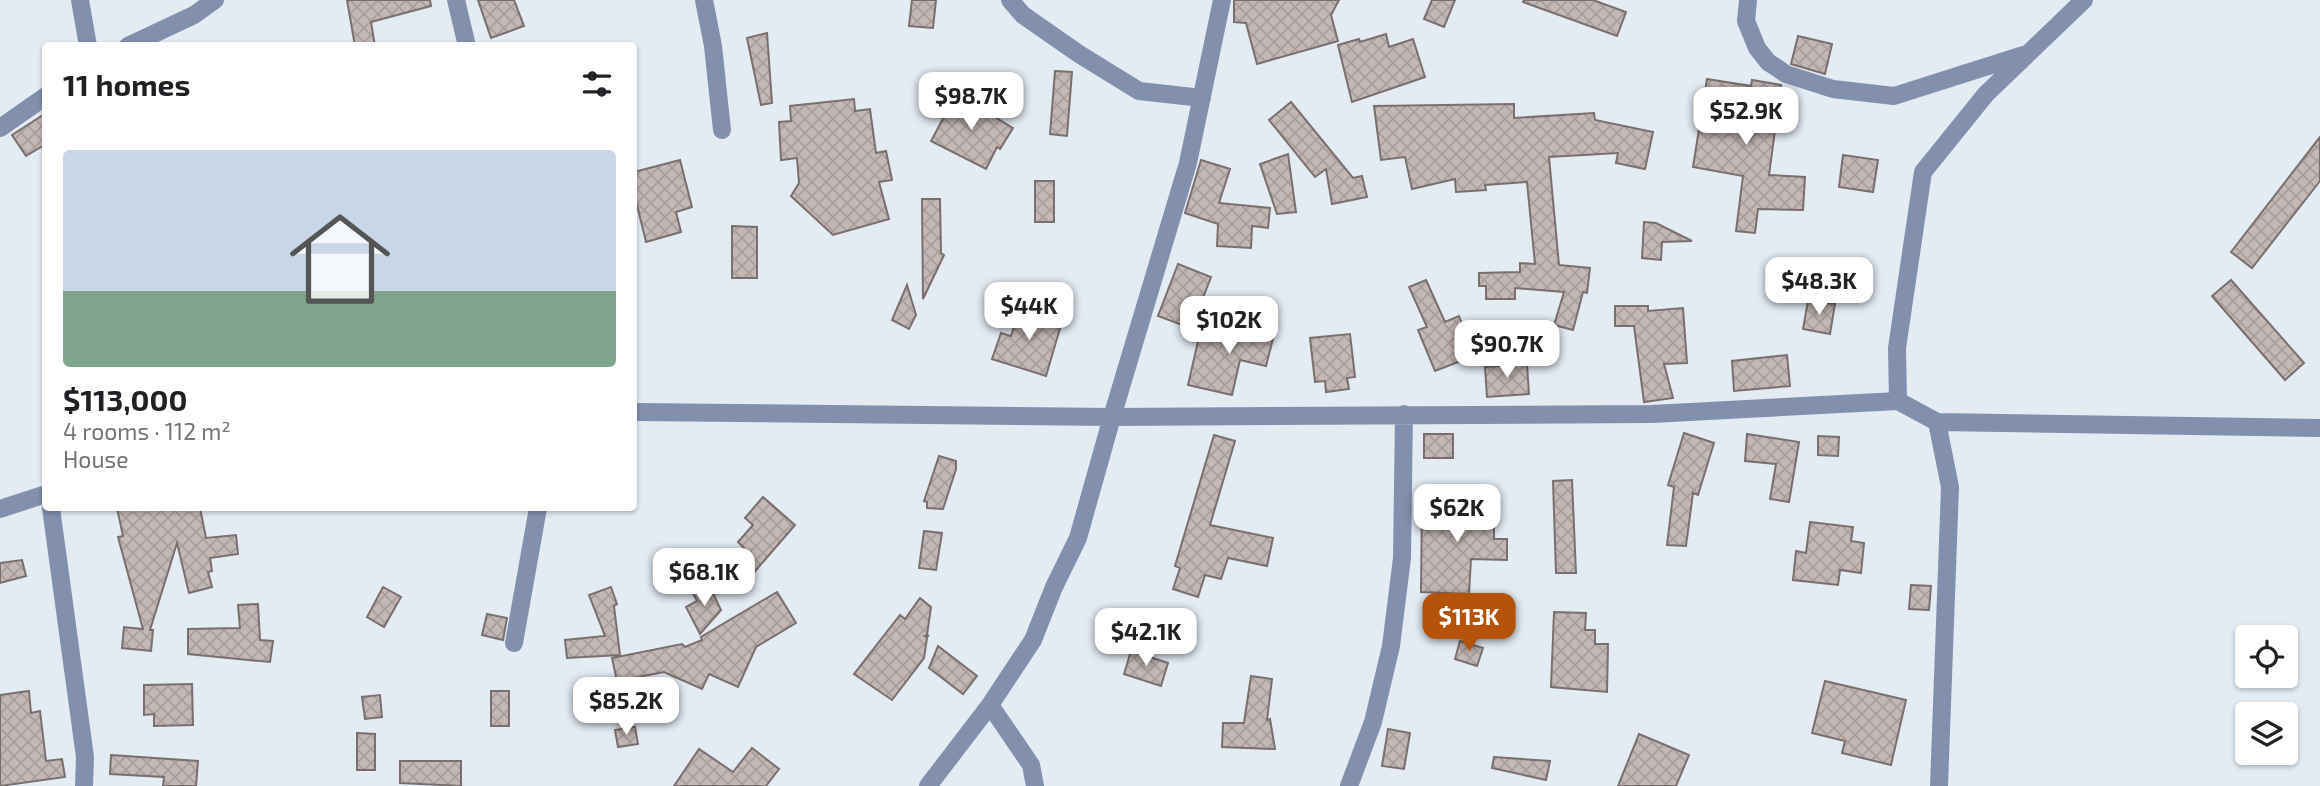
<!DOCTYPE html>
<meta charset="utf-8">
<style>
body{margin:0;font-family:"Exo 2",sans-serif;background:#f6f6f6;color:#202124;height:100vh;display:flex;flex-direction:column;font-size:26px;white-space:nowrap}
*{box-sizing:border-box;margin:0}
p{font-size:23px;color:#757577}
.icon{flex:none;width:38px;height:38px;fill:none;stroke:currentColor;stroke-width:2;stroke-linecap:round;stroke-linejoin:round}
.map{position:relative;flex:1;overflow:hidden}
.side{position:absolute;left:42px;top:42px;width:595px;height:469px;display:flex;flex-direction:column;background:#fff;border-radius:7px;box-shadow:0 2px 5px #0004}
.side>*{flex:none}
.controls{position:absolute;left:2235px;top:625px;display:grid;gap:14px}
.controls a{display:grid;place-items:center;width:63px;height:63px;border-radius:7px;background:#fff;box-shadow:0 2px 5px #0004;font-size:35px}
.price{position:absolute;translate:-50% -60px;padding:0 16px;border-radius:14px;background:#fff;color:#222;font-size:23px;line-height:46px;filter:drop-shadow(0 2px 4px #0008)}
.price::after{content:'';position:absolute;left:50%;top:42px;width:21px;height:16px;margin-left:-10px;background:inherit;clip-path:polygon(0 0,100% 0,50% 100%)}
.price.current{background:#b45309;color:#fff}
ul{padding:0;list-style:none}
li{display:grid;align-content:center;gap:14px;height:371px;padding:0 21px}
li span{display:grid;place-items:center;height:217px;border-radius:7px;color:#555}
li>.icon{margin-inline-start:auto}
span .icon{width:126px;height:126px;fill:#fffc;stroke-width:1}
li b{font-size:30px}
h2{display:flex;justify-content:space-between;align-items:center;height:84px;padding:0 21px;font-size:30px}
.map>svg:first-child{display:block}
.building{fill:url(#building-cross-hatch);stroke:#7a6f6e;stroke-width:2}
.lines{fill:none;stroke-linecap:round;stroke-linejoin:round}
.minor{stroke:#8290ae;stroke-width:18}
</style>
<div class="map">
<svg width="2320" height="786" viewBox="0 0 2320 786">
<defs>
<pattern id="building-cross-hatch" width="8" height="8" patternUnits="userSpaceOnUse" patternTransform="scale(1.75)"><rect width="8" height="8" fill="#c4b8b6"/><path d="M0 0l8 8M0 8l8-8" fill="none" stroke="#a89e9c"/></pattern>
</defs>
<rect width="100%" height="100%" fill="#e3ebf3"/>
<path class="building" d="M 347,0 L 430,0 L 431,6 L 371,22 L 375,46 L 355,46 Z
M 478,0 L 514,0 L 524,26 L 491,38 Z
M 912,0 L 936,0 L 933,28 L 909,26 Z
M 1234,0 L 1339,0 L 1331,15 L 1338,41 L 1257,64 L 1246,23 L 1234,22 Z
M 1432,0 L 1455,0 L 1444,27 L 1424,19 Z
M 1524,0 L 1593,0 L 1626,12 L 1617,36 L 1523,2 Z
M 767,33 L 772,103 L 761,105 L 747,38 Z
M 1386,34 L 1389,47 L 1413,39 L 1425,77 L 1352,102 L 1338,45 L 1359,39 L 1360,42 Z
M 1798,36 L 1832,44 L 1825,74 L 1791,64 Z
M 1055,71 L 1072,72 L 1067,136 L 1050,134 Z
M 1707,79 L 1751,86 L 1752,80 L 1781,85 L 1769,175 L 1805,177 L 1803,210 L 1758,209 L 1755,233 L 1736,231 L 1743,176 L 1693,167 Z
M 955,93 L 1013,128 L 1000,149 L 997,147 L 986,169 L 931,141 L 945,115 L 942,113 Z
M 854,99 L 855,111 L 870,109 L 876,153 L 886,151 L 892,180 L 879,182 L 889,219 L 833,235 L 791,196 L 799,183 L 797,158 L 781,160 L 779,122 L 791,121 L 790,106 Z
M 1291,102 L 1353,178 L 1362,176 L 1367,197 L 1332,204 L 1326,169 L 1315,177 L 1269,120 Z
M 1514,104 L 1514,118 L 1594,113 L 1595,120 L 1653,132 L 1645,169 L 1616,163 L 1618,153 L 1549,157 L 1559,265 L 1590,268 L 1587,293 L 1583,292 L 1573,330 L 1554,325 L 1564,292 L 1515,288 L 1515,299 L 1486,299 L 1486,286 L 1479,286 L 1479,273 L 1520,272 L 1520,263 L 1535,264 L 1527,182 L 1485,185 L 1486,190 L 1456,192 L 1455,179 L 1412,189 L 1405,157 L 1381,160 L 1374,106 Z
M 46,113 L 46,144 L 26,156 L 12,135 Z
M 2320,137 L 2320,181 L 2252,268 L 2231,252 Z
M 1288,154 L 1296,212 L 1277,214 L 1260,164 Z
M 1843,155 L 1878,160 L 1873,192 L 1839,187 Z
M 680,160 L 692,207 L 676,212 L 681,232 L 646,242 L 634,193 L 634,172 Z
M 1201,160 L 1230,169 L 1219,203 L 1270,208 L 1268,228 L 1252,226 L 1251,248 L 1217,246 L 1218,224 L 1185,213 Z
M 1035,181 L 1054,181 L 1054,222 L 1035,222 Z
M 922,199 L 940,199 L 941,253 L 944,255 L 923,299 Z
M 1644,222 L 1656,223 L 1692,241 L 1662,242 L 1661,260 L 1642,258 Z
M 732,226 L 757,227 L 757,278 L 732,278 Z
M 1178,264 L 1211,277 L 1201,303 L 1195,330 L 1158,316 Z
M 1426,280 L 1445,322 L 1459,316 L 1474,356 L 1435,371 L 1418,330 L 1427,327 L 1409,287 Z
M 2231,280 L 2304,363 L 2285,380 L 2212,296 Z
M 907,285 L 916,315 L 909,329 L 892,320 Z
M 1808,301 L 1835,304 L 1830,334 L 1803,329 Z
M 1022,302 L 1043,308 L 1040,319 L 1061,325 L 1046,376 L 992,359 L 1001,333 L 1011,336 Z
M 1615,306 L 1648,306 L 1648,311 L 1683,308 L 1687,363 L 1664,364 L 1673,398 L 1644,402 L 1634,326 L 1615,326 Z
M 1255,318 L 1277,323 L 1266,366 L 1240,360 L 1232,395 L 1188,385 L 1201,328 L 1250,340 Z
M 1350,334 L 1355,377 L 1347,378 L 1349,389 L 1326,392 L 1325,381 L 1315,382 L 1310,338 Z
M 1787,355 L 1790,386 L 1734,391 L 1732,361 Z
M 1527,364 L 1529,394 L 1487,397 L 1485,367 Z
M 1684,433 L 1714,443 L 1698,495 L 1693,493 L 1686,546 L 1667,545 L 1674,487 L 1668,485 Z
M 1424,434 L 1453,434 L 1453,458 L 1424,458 Z
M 1747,434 L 1799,442 L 1789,502 L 1770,499 L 1776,464 L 1745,461 Z
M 1214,435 L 1235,441 L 1210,525 L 1273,538 L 1267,566 L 1228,558 L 1221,579 L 1205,575 L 1198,597 L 1173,589 L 1180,568 L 1175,566 Z
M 1818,436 L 1839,437 L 1838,456 L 1818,455 Z
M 939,456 L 956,461 L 956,469 L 943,509 L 927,508 L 927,502 L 924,501 Z
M 1572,480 L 1576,573 L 1556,573 L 1553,481 Z
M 763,497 L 795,525 L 750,577 L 732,562 L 744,548 L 738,542 L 753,525 L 745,518 Z
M 1494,501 L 1494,539 L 1507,539 L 1507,560 L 1471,559 L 1469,594 L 1421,592 L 1422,502 Z
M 117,508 L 200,508 L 206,538 L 236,535 L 238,554 L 210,558 L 212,571 L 208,572 L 212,587 L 189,593 L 177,543 L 150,630 L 153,630 L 151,651 L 122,648 L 124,627 L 143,629 L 118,537 L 123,536 Z
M 1810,522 L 1853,527 L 1851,541 L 1864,543 L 1861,573 L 1840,570 L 1838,585 L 1793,580 L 1796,551 L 1806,553 Z
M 924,531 L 942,533 L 936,570 L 919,568 Z
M 22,560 L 26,576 L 0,583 L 0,563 Z
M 709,585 L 721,610 L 700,634 L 686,607 L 697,601 L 693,593 Z
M 1911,585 L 1931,586 L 1929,610 L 1909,609 Z
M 383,587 L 401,597 L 384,627 L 367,617 Z
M 611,587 L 617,604 L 614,606 L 620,655 L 567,658 L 565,640 L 605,636 L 589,595 Z
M 777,592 L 796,623 L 756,647 L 738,687 L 709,674 L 702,689 L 664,672 L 617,681 L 612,658 L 682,644 L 685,647 L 702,640 L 701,637 Z
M 920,598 L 931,607 L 927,635 L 929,636 L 925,636 L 927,638 L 924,658 L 892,700 L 854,674 L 900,615 L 905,619 Z
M 258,604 L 260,640 L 273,641 L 270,662 L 188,654 L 188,629 L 240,628 L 238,605 Z
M 1554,612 L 1586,613 L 1585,630 L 1595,630 L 1595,644 L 1608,644 L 1607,692 L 1551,687 Z
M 487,614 L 507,618 L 503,640 L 482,635 Z
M 1460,641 L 1483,648 L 1477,666 L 1455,659 Z
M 938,646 L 977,676 L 963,694 L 929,668 Z
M 1131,651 L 1168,663 L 1161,686 L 1124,674 Z
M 1251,676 L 1272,679 L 1267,720 L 1270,719 L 1275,749 L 1222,747 L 1223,723 L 1244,723 Z
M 1825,681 L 1906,700 L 1891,765 L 1842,753 L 1845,741 L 1812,733 Z
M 192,684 L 193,725 L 154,726 L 154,714 L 144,715 L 144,685 Z
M 29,691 L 31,713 L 40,711 L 46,761 L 62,759 L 65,777 L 0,786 L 0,695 Z
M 491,691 L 509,691 L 509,726 L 491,726 Z
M 380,695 L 382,717 L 365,719 L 362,697 Z
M 635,727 L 638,744 L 618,747 L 615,730 Z
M 1388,729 L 1410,733 L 1404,769 L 1382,766 Z
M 357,733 L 375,734 L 375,770 L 357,770 Z
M 1639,734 L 1689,755 L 1676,786 L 1618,786 Z
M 752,748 L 779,769 L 766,786 L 674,786 L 699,749 L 733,772 Z
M 111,755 L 198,761 L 196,786 L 163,786 L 164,777 L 110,774 Z
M 1494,757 L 1550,761 L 1546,780 L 1492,768 Z
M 400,761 L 461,761 L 461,786 L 400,783 Z"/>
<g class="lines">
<path class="minor" d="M 80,0 L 88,46
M 456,0 L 467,46
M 704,0 L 713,46 L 722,130
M 1010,0 L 1023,15 L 1079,54 L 1139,91 L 1202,98
M 1748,0 L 1746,21 L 1757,48 L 1768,62 L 1786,74 L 1833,89 L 1894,96 L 2023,55
M 128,46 L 194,15 L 215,0
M 0,128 L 46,96
M 634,412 L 1112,417 L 1652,414 L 1898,401
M 1937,422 L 2320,428
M 51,508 L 85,757 L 84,786
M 0,509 L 46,494
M 514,643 L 538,508
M 990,705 L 1031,765 L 1035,786
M 928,786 L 990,705 L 1033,640 L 1054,587 L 1078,538 L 1112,417 L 1188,163 L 1222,0
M 1349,786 L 1373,722 L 1391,646 L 1402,558 L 1404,414
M 1939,786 L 1950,487 L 1937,422 L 1898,401 L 1897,348 L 1923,172 L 1986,94 L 2084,0"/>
</g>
</svg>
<div class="controls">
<a><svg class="icon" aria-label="locate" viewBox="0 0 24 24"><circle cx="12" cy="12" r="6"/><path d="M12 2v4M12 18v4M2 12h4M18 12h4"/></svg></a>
<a><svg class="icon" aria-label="layers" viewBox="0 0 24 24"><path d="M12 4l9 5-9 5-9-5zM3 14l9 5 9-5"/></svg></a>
</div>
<b class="price" style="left:971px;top:132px">$98.7K</b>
<b class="price" style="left:1746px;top:147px">$52.9K</b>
<b class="price" style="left:1819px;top:317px">$48.3K</b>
<b class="price" style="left:1029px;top:342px">$44K</b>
<b class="price" style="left:1229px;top:356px">$102K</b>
<b class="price" style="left:1507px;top:380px">$90.7K</b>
<b class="price" style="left:1457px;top:544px">$62K</b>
<b class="price" style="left:704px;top:608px">$68.1K</b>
<b class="price current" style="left:1469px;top:653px">$113K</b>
<b class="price" style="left:1146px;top:668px">$42.1K</b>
<b class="price" style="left:626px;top:737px">$85.2K</b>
<section class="side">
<h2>11 homes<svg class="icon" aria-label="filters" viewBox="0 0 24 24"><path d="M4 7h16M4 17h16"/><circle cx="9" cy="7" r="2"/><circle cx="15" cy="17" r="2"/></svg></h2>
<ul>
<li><span style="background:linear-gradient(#c9d6e8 65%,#7fa58c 0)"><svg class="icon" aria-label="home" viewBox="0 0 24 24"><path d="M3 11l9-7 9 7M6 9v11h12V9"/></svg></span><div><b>$113,000</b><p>4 rooms · 112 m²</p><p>House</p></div></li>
</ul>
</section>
</div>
